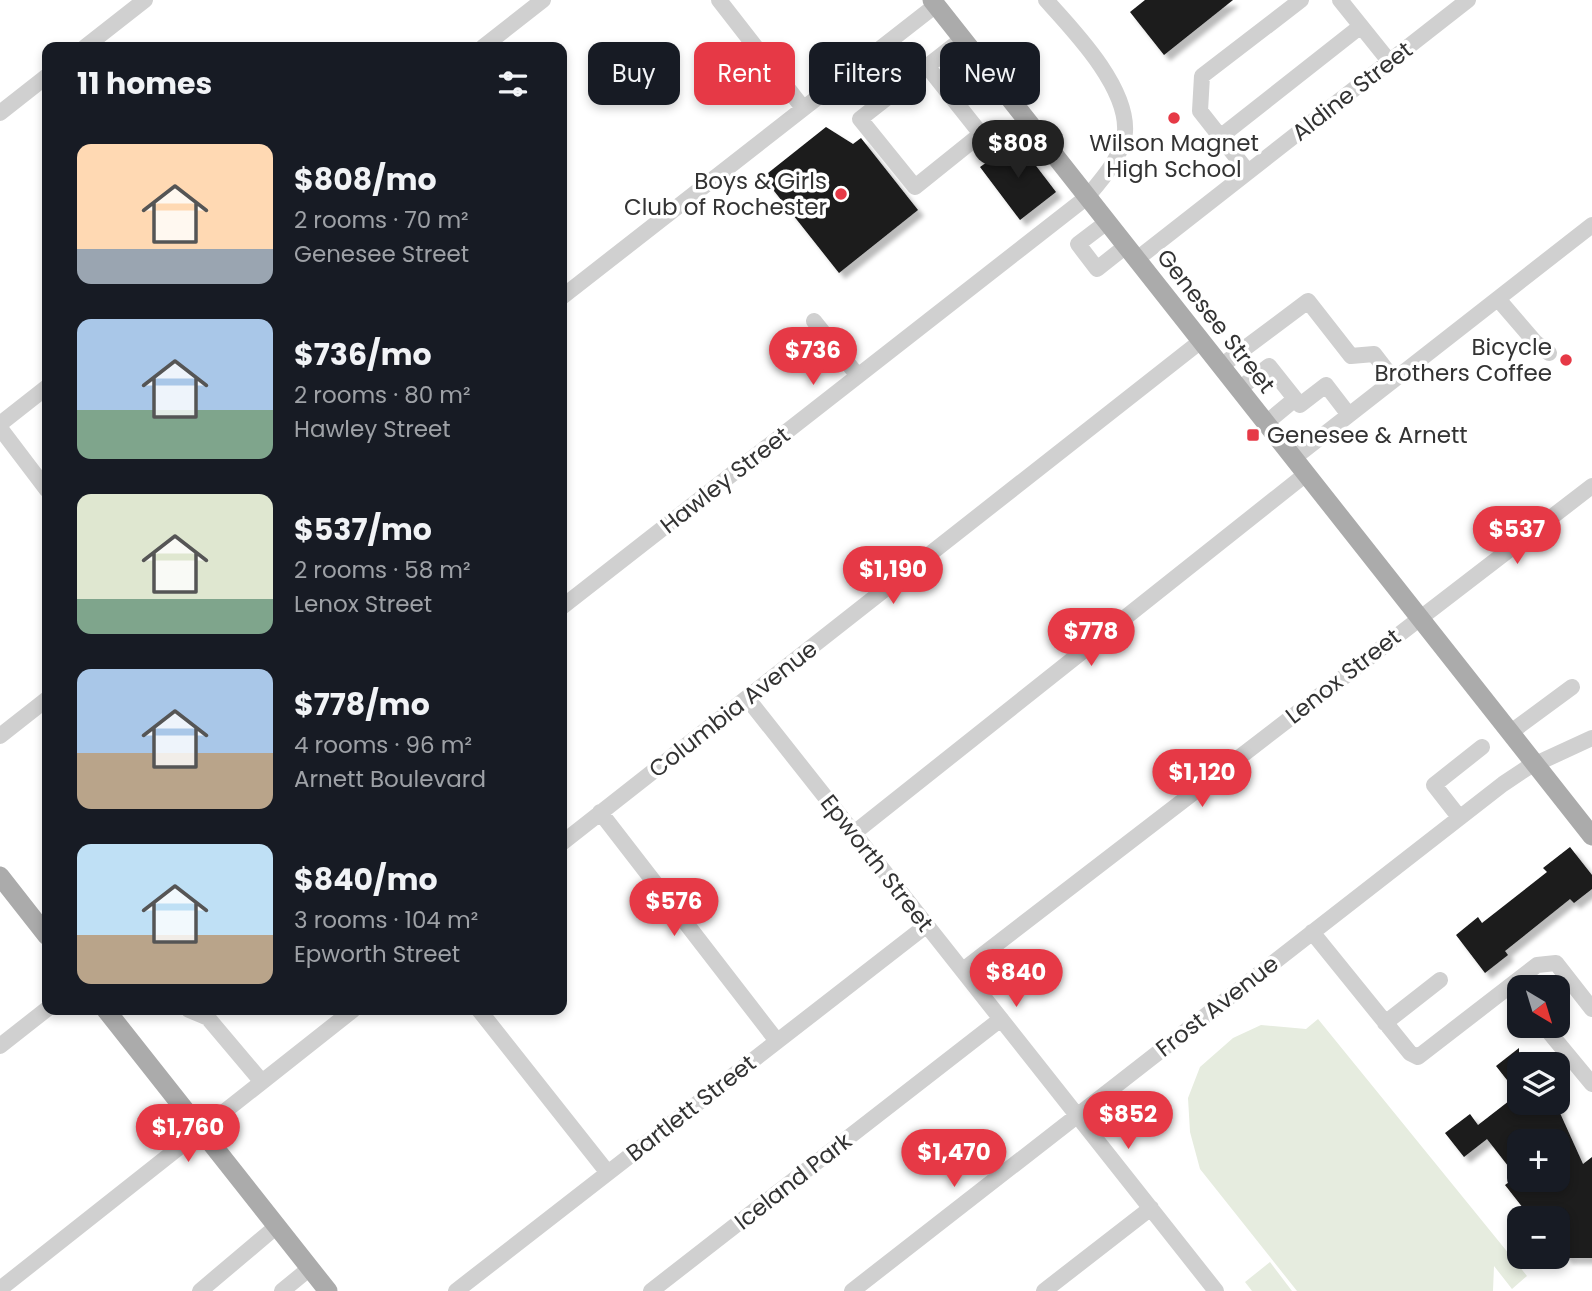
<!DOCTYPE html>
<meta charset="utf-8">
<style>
body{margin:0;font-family:Poppins,sans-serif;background:#20242c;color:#f1f3f6;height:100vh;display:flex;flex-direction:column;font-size:26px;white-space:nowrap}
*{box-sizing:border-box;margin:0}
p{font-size:23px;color:#9ea1a6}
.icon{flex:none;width:38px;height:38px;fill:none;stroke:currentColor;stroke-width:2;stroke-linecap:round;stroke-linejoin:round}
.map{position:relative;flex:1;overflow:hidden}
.drawer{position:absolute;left:42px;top:42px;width:525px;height:973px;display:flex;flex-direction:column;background:#171b24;border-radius:14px;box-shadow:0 4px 10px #0003}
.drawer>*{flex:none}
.hud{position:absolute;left:588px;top:42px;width:665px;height:63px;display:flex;gap:14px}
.needle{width:46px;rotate:142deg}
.fabs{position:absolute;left:1507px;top:975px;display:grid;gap:14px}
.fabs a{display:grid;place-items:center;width:63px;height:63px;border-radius:14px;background:#171b24;box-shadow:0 4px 10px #0003;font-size:35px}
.price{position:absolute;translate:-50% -60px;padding:0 16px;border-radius:24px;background:#e63946;color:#fff;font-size:23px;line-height:46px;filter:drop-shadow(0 2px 4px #0008)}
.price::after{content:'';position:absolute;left:50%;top:42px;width:21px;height:16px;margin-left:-10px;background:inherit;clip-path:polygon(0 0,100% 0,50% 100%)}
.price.on{background:#222;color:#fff}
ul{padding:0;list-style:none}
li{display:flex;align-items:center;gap:21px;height:175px;padding:0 35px}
li span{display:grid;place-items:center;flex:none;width:196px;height:140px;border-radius:14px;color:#555}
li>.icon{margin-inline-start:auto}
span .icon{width:84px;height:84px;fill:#fffc;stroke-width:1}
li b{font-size:30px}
h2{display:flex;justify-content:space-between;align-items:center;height:84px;padding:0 35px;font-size:30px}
.tag{padding:0 24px;border-radius:14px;background:#171b24;box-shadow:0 4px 10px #0003;font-size:24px;line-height:63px}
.tag.on{background:#e63946;color:#fff}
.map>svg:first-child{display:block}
.green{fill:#e6ecdf}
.building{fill:#1a1a1a;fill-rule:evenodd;filter:url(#shadow)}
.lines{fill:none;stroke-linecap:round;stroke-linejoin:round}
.minor{stroke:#d0d0d0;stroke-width:16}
.major{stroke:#ababab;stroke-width:19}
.poi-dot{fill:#e63946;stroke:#fff;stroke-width:2.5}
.labels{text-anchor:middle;stroke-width:7;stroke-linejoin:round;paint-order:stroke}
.street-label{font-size:23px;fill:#333;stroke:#fff}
.poi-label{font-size:23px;fill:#333;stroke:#fff;text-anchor:end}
</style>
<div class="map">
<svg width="1592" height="1291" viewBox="0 0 1592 1291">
<defs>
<filter id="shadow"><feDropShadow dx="6" dy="6" stdDeviation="2" flood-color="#0004"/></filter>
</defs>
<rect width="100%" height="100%" fill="#fff"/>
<path class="green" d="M 1318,1019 L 1527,1276 L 1512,1289 L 1494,1266 L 1493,1291 L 1297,1291 L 1200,1169 L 1190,1132 L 1188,1098 L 1200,1067 L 1233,1038 L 1261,1025 L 1306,1029 Z
M 1270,1262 L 1292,1291 L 1252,1291 L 1245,1282 Z"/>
<path class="building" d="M 1145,0 L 1233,0 L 1164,55 L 1130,12 Z
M 826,127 L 853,144 L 861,138 L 918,210 L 839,273 L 763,177 Z
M 1017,141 L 1056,192 L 1020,220 L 980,167 Z
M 1570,847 L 1592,875 L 1592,889 L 1574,903 L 1570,899 L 1505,951 L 1508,955 L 1485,973 L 1456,935 L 1478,917 L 1482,923 L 1547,872 L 1543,868 Z
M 1519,1048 L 1519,1102 L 1555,1102 L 1583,1164 L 1592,1157 L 1592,1258 L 1566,1258 L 1558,1248 L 1558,1218 L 1531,1218 L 1505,1185 L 1512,1180 L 1519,1180 L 1487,1139 L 1464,1157 L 1445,1133 L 1470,1114 L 1478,1125 L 1518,1094 L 1496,1066 ZM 1519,1141 L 1558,1141 L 1558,1180 L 1519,1180 Z"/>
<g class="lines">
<path class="minor" d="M 719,0 L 803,108
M 1340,0 L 1389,61
M 85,47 L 145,0
M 483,47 L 543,0
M 927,66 L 981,134 L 915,187 L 860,119 L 962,39
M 0,113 L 47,76
M 1220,137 L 1361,26
M 1248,172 L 1200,111 L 1202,76 L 1301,0
M 1107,222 L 1078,244 L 1097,269 L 1126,246
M 1137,259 L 1468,0
M 562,297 L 936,5
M 1498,299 L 1535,342 L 1549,353
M 814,321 L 858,376
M 1221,366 L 1308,301 L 1351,356 L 1374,354 L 1394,380
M 1239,389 L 1269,366 L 1300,405 L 1326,385 L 1349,415
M 1266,423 L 1295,399
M 0,424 L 47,387
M 0,428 L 47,490
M 1294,458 L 1592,225
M 562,607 L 1087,197 C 1103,178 1122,157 1125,132 C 1128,87 1075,32 1046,0
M 747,698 L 1216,1291
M 1511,732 L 1572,687
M 0,736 L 47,699
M 600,812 L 777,1041
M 1459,817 L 1434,785 L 1482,747
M 854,833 L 1306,474
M 562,843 L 1201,341
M 1312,932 L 1410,1053 L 1418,1057 L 1537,965 L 1556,963 L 1592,1009
M 963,970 L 1592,486
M 189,1010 L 208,1018 L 262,1082
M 479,1010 L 608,1173
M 1385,1023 L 1440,980
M 1544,1026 L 1592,1084
M 0,1046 L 47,1009
M 0,1289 L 353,1010
M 200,1291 L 277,1226
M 282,1291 L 310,1268
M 456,1291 L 927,925
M 651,1291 L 1001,1019
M 852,1291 L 1503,784 L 1527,768 L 1592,738
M 1044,1291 L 1151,1208"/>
<path class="major" d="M 932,0 L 1592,836
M 0,876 L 47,936
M 106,1010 L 328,1291"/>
</g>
<g class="poi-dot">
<circle cx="1174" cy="118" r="7"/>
<circle cx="841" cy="194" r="7"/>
<circle cx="1566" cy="360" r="7"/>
<rect x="1246" y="428" width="14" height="14" rx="3.5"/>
</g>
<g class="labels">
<g class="street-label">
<text transform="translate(1352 91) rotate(-38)" y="8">Aldine Street</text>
<text transform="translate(1216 321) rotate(52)" y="8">Genesee Street</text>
<text transform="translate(725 480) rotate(-38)" y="8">Hawley Street</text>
<text transform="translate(1343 676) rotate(-38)" y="8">Lenox Street</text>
<text transform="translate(733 709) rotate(-38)" y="8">Columbia Avenue</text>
<text transform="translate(877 863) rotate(52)" y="8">Epworth Street</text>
<text transform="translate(1217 1006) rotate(-38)" y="8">Frost Avenue</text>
<text transform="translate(691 1108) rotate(-38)" y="8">Bartlett Street</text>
<text transform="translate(793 1181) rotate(-38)" y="8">Iceland Park</text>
</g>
<g class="poi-label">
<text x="1174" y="151" text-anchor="middle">Wilson Magnet<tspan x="1174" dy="26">High School</tspan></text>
<text x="827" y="189">Boys &amp; Girls<tspan x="827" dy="26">Club of Rochester</tspan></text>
<text x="1552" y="355">Bicycle<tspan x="1552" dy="26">Brothers Coffee</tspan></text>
<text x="1267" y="443" text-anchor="start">Genesee &amp; Arnett</text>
</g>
</g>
</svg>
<div class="fabs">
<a><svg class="needle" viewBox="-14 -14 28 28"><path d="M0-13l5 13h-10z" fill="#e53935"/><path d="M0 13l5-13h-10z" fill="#9ea1a6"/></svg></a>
<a><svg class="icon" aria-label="layers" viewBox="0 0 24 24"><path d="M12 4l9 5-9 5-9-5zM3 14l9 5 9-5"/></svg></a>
<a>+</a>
<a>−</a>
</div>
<b class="price on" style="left:1018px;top:180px">$808</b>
<b class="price" style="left:813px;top:387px">$736</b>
<b class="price" style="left:1517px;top:566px">$537</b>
<b class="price" style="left:893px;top:606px">$1,190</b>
<b class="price" style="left:1091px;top:668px">$778</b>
<b class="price" style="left:1202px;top:809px">$1,120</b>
<b class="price" style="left:674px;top:938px">$576</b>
<b class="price" style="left:1016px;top:1009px">$840</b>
<b class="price" style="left:1128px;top:1151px">$852</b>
<b class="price" style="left:188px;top:1164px">$1,760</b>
<b class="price" style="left:954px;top:1189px">$1,470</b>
<div class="hud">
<a class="tag">Buy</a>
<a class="tag on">Rent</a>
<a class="tag">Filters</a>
<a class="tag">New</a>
</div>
<section class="drawer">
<h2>11 homes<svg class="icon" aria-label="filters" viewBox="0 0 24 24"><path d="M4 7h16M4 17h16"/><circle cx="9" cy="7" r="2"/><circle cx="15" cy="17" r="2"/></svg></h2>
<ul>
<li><span style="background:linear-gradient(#ffd9b3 75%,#9aa5b1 0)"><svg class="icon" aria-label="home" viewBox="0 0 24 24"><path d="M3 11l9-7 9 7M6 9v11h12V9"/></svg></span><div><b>$808/mo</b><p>2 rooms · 70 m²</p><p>Genesee Street</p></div></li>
<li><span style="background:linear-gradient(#a9c7e8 65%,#7fa58c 0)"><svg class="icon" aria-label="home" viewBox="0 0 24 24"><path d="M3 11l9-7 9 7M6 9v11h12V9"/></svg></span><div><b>$736/mo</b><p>2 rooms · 80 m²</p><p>Hawley Street</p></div></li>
<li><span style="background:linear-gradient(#dfe7d0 75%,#7fa58c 0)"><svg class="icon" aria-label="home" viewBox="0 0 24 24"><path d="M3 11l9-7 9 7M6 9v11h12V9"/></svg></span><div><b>$537/mo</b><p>2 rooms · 58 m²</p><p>Lenox Street</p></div></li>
<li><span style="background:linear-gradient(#a9c7e8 60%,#b9a48a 0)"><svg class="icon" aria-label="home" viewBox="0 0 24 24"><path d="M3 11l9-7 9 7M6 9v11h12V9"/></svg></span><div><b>$778/mo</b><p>4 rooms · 96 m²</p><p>Arnett Boulevard</p></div></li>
<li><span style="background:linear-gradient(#bfe0f5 65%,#b9a48a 0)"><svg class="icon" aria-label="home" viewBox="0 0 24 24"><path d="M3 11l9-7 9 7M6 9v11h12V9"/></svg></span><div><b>$840/mo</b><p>3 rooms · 104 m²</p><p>Epworth Street</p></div></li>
</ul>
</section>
</div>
